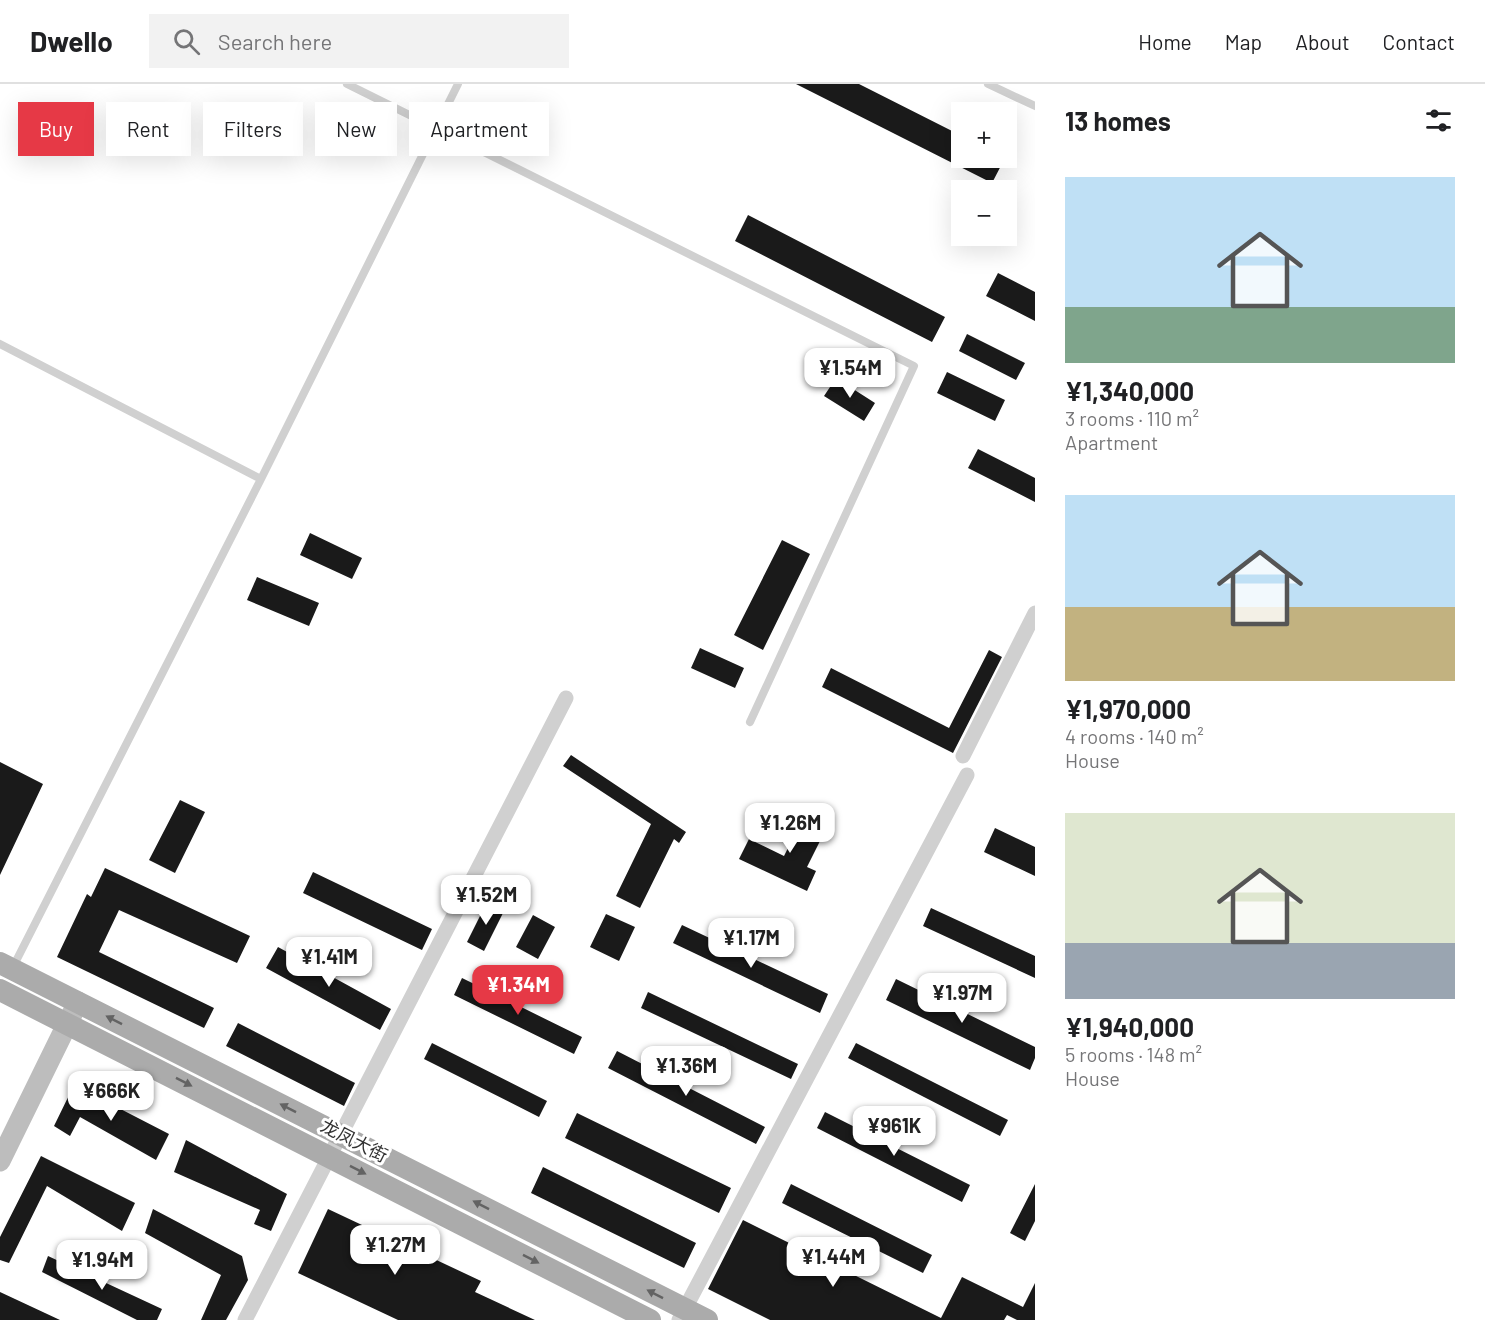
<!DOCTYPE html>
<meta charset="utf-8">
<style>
body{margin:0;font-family:Barlow,"Noto Sans SC",sans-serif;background:#f2f2f2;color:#202124;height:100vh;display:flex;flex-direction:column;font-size:22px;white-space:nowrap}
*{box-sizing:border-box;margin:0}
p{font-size:20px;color:#757577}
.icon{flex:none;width:33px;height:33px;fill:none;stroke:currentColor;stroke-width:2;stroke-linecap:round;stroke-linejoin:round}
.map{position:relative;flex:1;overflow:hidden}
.details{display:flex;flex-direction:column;background:#fff;width:450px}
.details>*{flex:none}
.top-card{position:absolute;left:18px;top:18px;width:570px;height:54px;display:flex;gap:12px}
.tools{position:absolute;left:951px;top:18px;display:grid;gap:12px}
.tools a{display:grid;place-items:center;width:66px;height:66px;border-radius:0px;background:#fff;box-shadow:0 6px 24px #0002;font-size:30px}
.price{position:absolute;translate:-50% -51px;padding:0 14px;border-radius:12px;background:#fff;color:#222;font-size:20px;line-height:39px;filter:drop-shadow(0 2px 3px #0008)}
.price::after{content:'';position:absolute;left:50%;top:36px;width:18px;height:14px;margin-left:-9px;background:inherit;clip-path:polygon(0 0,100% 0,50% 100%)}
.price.active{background:#e63946;color:#fff}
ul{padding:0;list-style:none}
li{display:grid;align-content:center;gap:12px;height:318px;padding:0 30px}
li span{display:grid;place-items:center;height:186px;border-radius:0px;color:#555}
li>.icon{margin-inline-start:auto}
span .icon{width:108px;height:108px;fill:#fffc;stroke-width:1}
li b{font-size:26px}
h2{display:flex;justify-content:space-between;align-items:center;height:72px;padding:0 30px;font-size:26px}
.chip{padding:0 21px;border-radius:0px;background:#fff;box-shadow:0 6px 24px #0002;font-size:21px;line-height:54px}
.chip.active{background:#e63946;color:#fff}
header{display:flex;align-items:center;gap:36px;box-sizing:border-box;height:84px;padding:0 30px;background:#fff;border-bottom:2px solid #e0e0e0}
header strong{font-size:28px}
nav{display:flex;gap:33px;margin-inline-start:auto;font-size:21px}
.search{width:420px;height:54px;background:#f2f2f2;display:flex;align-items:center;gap:15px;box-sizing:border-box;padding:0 21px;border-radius:0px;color:#757577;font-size:22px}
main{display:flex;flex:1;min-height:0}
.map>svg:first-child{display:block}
.building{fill:#1a1a1a}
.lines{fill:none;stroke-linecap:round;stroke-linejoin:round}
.lane{stroke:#d0d0d0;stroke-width:8}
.street{stroke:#d0d0d0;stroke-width:15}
.secondary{stroke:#bdbdbd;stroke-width:21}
.primary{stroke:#ababab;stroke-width:22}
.oneway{fill:#636363}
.labels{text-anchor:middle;stroke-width:6;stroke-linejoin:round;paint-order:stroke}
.street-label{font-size:18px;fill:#333;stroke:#fff}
</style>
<header>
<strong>Dwello</strong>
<div class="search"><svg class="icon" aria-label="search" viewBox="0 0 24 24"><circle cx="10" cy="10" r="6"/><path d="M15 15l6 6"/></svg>Search here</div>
<nav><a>Home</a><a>Map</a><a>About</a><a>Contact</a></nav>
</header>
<main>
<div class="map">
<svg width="1035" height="1236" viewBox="0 0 1035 1236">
<rect width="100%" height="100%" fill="#fff"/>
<path class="building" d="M 796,0 L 859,0 L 962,52 L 962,74 L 1005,74 L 992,99 Z
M 748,131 L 945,233 L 932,258 L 735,157 Z
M 998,189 L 1035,208 L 1035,237 L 986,212 Z
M 967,250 L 1025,279 L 1016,296 L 959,267 Z
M 947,288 L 1005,316 L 995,337 L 937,309 Z
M 836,294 L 875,319 L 864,337 L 824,312 Z
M 978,365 L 1035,394 L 1035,418 L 968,384 Z
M 310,449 L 362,474 L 352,495 L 300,471 Z
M 782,456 L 810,470 L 763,566 L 734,551 Z
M 257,493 L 319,519 L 309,542 L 247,516 Z
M 700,564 L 744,584 L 735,604 L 691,584 Z
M 989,566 L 1002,573 L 953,669 L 822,603 L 831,584 L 949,644 Z
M 571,671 L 686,748 L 679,759 L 674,755 L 640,824 L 616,812 L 651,740 L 563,682 Z
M 0,678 L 43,700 L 0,791 Z
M 180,716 L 205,728 L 175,789 L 149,776 Z
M 806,728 L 829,739 L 807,783 L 816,787 L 807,807 L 739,775 L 749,755 L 784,772 Z
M 995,744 L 1035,763 L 1035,792 L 984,768 Z
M 105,784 L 250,852 L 237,879 L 119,826 L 99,868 L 214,924 L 204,944 L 57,873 L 87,810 L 91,813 Z
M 313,788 L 432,845 L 422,866 L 303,809 Z
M 488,816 L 505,825 L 484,867 L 467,858 Z
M 931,824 L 1035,872 L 1035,894 L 923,842 Z
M 606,830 L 635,843 L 619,877 L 590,863 Z
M 533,831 L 555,843 L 538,875 L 516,863 Z
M 682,841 L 828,910 L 820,929 L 673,859 Z
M 278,863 L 391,925 L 380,946 L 266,884 Z
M 462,894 L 582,953 L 574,970 L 454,911 Z
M 896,895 L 1035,963 L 1035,974 L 1030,986 L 886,916 Z
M 648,908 L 798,980 L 791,995 L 641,924 Z
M 238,939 L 355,999 L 344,1022 L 226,962 Z
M 432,959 L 547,1017 L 539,1033 L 424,975 Z
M 856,959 L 1008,1036 L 1000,1052 L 848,974 Z
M 617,967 L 765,1043 L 756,1060 L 608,984 Z
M 74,1001 L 169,1050 L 156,1076 L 80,1033 L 70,1052 L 54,1042 Z
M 825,1028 L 970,1101 L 962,1118 L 817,1044 Z
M 577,1029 L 731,1104 L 719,1129 L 565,1054 Z
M 186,1056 L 287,1110 L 271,1147 L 254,1140 L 260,1126 L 174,1088 Z
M 41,1072 L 135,1119 L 122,1147 L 47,1102 L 9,1179 L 0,1176 L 0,1153 Z
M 543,1083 L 696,1159 L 684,1184 L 531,1109 Z
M 791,1100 L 932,1171 L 923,1189 L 782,1119 Z
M 1035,1100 L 1035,1137 L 1025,1157 L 1010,1149 Z
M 153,1125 L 242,1172 L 248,1196 L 226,1236 L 201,1236 L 221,1191 L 145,1149 Z
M 328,1125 L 481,1197 L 475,1208 L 535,1236 L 398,1236 L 298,1189 Z
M 743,1136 L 941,1234 L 962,1193 L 1023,1223 L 1035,1199 L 1035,1236 L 1017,1236 L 1007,1231 L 1004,1236 L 770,1236 L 708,1205 Z
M 48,1172 L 162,1225 L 157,1236 L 137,1236 L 42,1188 Z
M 0,1208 L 60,1236 L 0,1236 Z"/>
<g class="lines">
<path class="lane" d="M 347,0 L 914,282 L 750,638
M 988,0 L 1035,22
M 0,260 L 261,395
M 13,883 L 261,395 L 458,0"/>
<path class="street" d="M 963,672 L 1035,529
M 245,1236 L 566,614
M 679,1236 L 967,691"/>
<path class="secondary" d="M 0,1077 L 78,918"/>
<path class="primary" d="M 0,879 L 707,1236
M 0,906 L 650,1236"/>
</g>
<defs><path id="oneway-solid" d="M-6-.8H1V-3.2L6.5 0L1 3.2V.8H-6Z" transform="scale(1.5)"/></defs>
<g class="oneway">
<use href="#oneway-solid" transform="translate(114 936) rotate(-153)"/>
<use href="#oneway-solid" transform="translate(184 998) rotate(27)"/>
<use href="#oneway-solid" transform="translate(288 1024) rotate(-153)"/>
<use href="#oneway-solid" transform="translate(358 1086) rotate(27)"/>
<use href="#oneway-solid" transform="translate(481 1121) rotate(-153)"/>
<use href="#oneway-solid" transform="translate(531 1175) rotate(27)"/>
<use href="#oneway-solid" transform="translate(655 1210) rotate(-153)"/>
</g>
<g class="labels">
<g class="street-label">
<text transform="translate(354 1057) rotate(27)" y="6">龙凤大街</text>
</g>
</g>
</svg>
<div class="tools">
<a>+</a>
<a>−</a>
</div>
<b class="price" style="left:850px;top:315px">¥1.54M</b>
<b class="price" style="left:790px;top:770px">¥1.26M</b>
<b class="price" style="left:486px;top:842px">¥1.52M</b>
<b class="price" style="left:751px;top:885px">¥1.17M</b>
<b class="price" style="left:329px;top:904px">¥1.41M</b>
<b class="price active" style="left:518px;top:932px">¥1.34M</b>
<b class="price" style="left:962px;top:940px">¥1.97M</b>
<b class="price" style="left:686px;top:1013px">¥1.36M</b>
<b class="price" style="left:111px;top:1038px">¥666K</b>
<b class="price" style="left:894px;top:1073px">¥961K</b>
<b class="price" style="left:395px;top:1192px">¥1.27M</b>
<b class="price" style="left:833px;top:1204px">¥1.44M</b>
<b class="price" style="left:102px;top:1207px">¥1.94M</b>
<div class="top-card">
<a class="chip active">Buy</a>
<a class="chip">Rent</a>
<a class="chip">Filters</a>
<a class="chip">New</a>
<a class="chip">Apartment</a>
</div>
</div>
<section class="details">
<h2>13 homes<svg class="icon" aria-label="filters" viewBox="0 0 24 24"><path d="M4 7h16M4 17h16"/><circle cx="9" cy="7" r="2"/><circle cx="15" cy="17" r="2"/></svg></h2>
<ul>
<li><span style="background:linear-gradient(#bfe0f5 70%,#7fa58c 0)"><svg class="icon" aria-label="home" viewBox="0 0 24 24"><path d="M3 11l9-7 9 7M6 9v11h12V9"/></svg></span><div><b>¥1,340,000</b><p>3 rooms · 110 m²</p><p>Apartment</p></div></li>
<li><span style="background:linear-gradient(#bfe0f5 60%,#c2b280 0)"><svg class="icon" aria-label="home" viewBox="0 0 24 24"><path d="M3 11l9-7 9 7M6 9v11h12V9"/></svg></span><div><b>¥1,970,000</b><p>4 rooms · 140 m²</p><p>House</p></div></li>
<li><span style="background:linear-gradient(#dfe7d0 70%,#9aa5b1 0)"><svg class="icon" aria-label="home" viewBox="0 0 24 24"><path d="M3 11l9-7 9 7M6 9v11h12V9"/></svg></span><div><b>¥1,940,000</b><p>5 rooms · 148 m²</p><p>House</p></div></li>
</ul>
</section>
</main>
